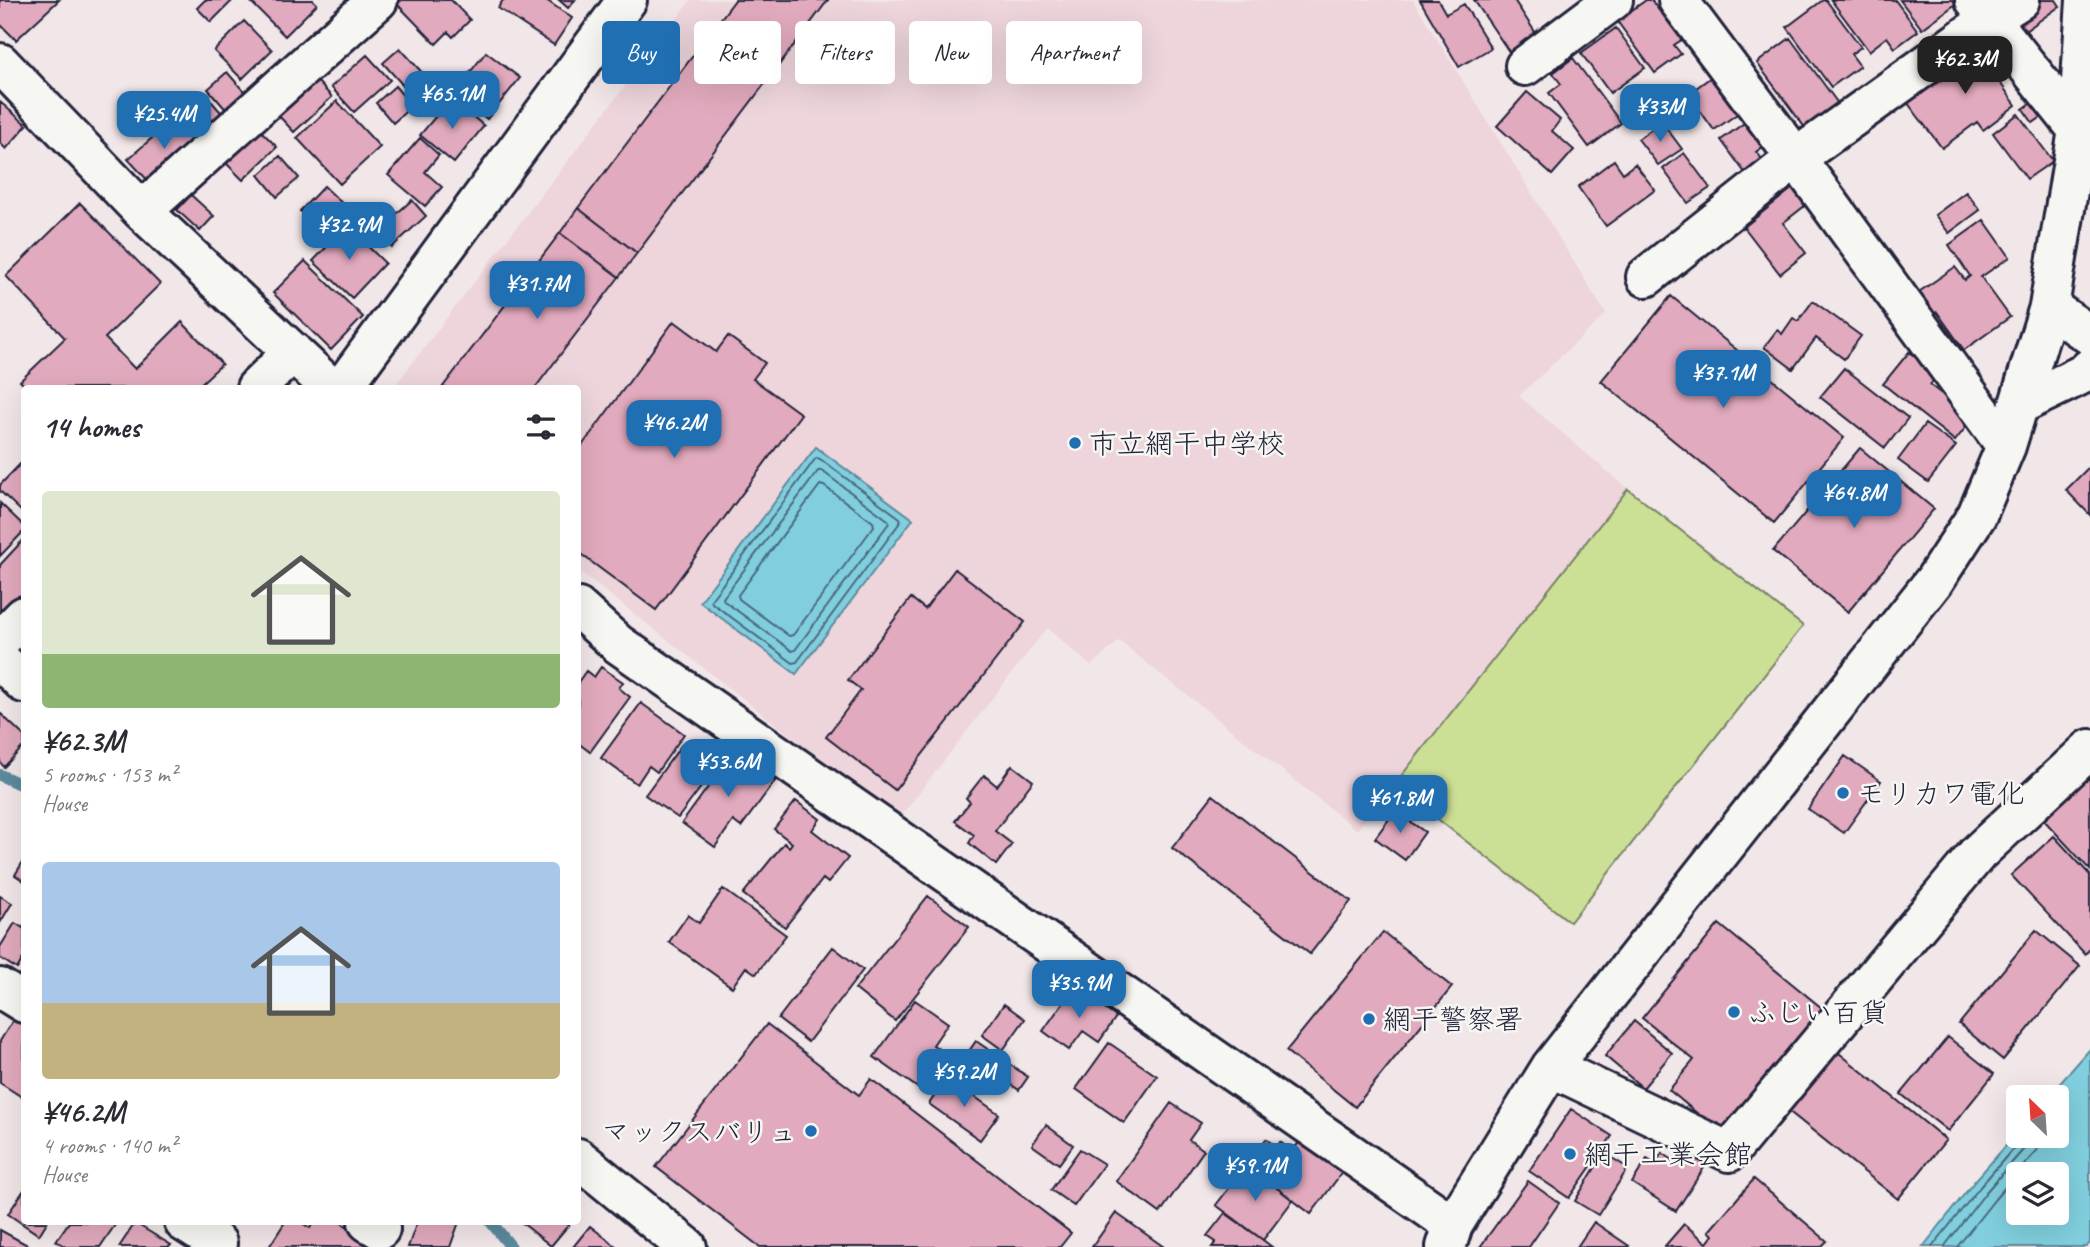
<!DOCTYPE html>
<meta charset="utf-8">
<style>
body{margin:0;font-family:Caveat,"Klee One",sans-serif;background:#f7f7f7;color:#2b2b33;height:100vh;display:flex;flex-direction:column;font-size:26px;white-space:nowrap}
*{box-sizing:border-box;margin:0}
p{font-size:23px;color:#7c7c81}
.icon{flex:none;width:38px;height:38px;fill:none;stroke:currentColor;stroke-width:2;stroke-linecap:round;stroke-linejoin:round}
.map{position:relative;flex:1;overflow:hidden}
.drawer{position:absolute;left:21px;top:385px;width:560px;height:840px;display:flex;flex-direction:column;background:#fff;border-radius:7px;box-shadow:0 7px 28px #0002}
.drawer>*{flex:none}
.hud{position:absolute;left:602px;top:21px;width:665px;height:63px;display:flex;gap:14px}
.needle{width:46px;rotate:335deg}
.tools{position:absolute;left:2006px;top:1085px;display:grid;gap:14px}
.tools a{display:grid;place-items:center;width:63px;height:63px;border-radius:7px;background:#fff;box-shadow:0 7px 28px #0002;font-size:35px}
.price{position:absolute;translate:-50% -60px;padding:0 16px;border-radius:14px;background:#1f6fb2;color:#fff;font-size:23px;line-height:46px;filter:drop-shadow(0 2px 4px #0008)}
.price::after{content:'';position:absolute;left:50%;top:42px;width:21px;height:16px;margin-left:-10px;background:inherit;clip-path:polygon(0 0,100% 0,50% 100%)}
.price.selected{background:#222;color:#fff}
ul{padding:0;list-style:none}
li{display:grid;align-content:center;gap:14px;height:371px;padding:0 21px}
li span{display:grid;place-items:center;height:217px;border-radius:7px;color:#555}
li>.icon{margin-inline-start:auto}
span .icon{width:126px;height:126px;fill:#fffc;stroke-width:1}
li b{font-size:30px}
h2{display:flex;justify-content:space-between;align-items:center;height:84px;padding:0 21px;font-size:30px}
.pill{padding:0 24px;border-radius:7px;background:#fff;box-shadow:0 7px 28px #0002;font-size:24px;line-height:63px}
.pill.selected{background:#1f6fb2;color:#fff}
.map>svg:first-child{display:block}
.built{fill:#edd5db}
.green{fill:#cce095;stroke:#778168;stroke-width:2}
.water{fill:#81cfde;stroke:#5b8a9d;stroke-width:2;fill-rule:evenodd}
.lines{fill:none;stroke-linecap:round;stroke-linejoin:round}
.shore{stroke:#48677c;stroke-width:2}
.stream{stroke:#5b8a9d;stroke-width:12}
.building{fill:#e2aabe;stroke:#22223b;stroke-width:2}
.minor-casing{stroke:#22223b;stroke-width:44}
.minor{stroke:#f6f6f2;stroke-width:38}
.poi-dot{fill:#1f6fb2;stroke:#f6f6f2;stroke-width:2.5}
.labels{text-anchor:middle;stroke-width:5;stroke-linejoin:round;paint-order:stroke}
.poi-label{font-size:28px;fill:#22223b;stroke:#f6f6f2;text-anchor:start}
</style>
<div class="map">
<svg width="2090" height="1247" viewBox="0 0 2090 1247">
<rect width="100%" height="100%" fill="#f2e7e8"/>
<filter id="ink" filterUnits="userSpaceOnUse"><feTurbulence type="fractalNoise" baseFrequency=".0143" numOctaves="2"/><feDisplacementMap in="SourceGraphic" scale="14" xChannelSelector="R" yChannelSelector="G"/><feConvolveMatrix kernelMatrix="1 2 1 2 8 2 1 2 1" color-interpolation-filters="sRGB"/></filter>
<g filter="url(#ink)">
<path class="built" d="M 691,0 L 1413,0 L 1606,314 L 1519,396 L 1628,489 L 1357,830 L 1119,641 L 1091,666 L 1047,628 L 898,820 L 578,570 L 578,388 L 393,388 Z"/>
<path class="green" d="M 1628,489 L 1803,626 L 1570,922 L 1394,785 Z"/>
<path class="water" d="M 816,447 L 913,519 L 796,674 L 700,602 Z
M 2090,1049 L 2090,1243 L 2086,1247 L 1923,1247 L 1974,1182 L 2018,1132 L 2018,1136 L 2056,1136 L 2056,1097 L 2048,1097 ZM 2018,1174 L 2056,1174 L 2056,1213 L 2018,1213 Z"/>
<g class="lines">
<path class="shore" d="M 816,458 L 820,459 L 900,518 L 901,521 L 797,662 L 793,663 L 712,603 L 711,600 Z
M 818,471 L 822,471 L 888,520 L 889,523 L 795,650 L 792,651 L 724,601 L 723,598 Z
M 820,485 L 824,486 L 873,522 L 874,526 L 793,635 L 789,636 L 739,599 L 738,595 Z
M 1932,1247 L 1980,1187 L 2024,1136
M 1944,1247 L 1986,1192 L 2030,1142 L 2033,1136
M 1957,1247 L 1995,1199 L 2038,1149 L 2044,1136"/>
<path class="stream" d="M 0,775 L 24,786
M 491,1222 L 511,1247"/>
</g>
<path class="building" d="M 0,0 L 59,0 L 16,40 L 0,24 Z
M 205,0 L 233,0 L 211,22 L 197,8 Z
M 249,0 L 313,0 L 317,4 L 285,36 Z
M 402,0 L 451,0 L 470,20 L 453,37 L 448,32 L 436,44 L 397,4 Z
M 503,0 L 546,0 L 572,18 L 554,45 L 498,8 Z
M 559,0 L 575,0 L 568,8 Z
M 735,0 L 828,0 L 637,253 L 578,208 Z
M 1420,0 L 1438,0 L 1446,14 L 1464,4 L 1491,48 L 1459,67 Z
M 1474,0 L 1514,0 L 1537,35 L 1510,53 Z
M 1646,0 L 1651,0 L 1661,13 L 1672,5 L 1692,33 L 1674,45 L 1681,54 L 1655,73 L 1617,21 Z
M 1823,0 L 1826,0 L 1861,47 L 1851,54 L 1860,66 L 1831,87 L 1787,27 Z
M 1831,0 L 1895,0 L 1918,31 L 1895,48 L 1887,37 L 1869,51 Z
M 1900,0 L 1961,0 L 1922,29 Z
M 2042,0 L 2056,0 L 2060,6 L 2025,31 L 2016,18 Z
M 244,21 L 272,50 L 242,79 L 214,51 Z
M 1616,28 L 1645,68 L 1610,93 L 1581,53 Z
M 1790,38 L 1842,109 L 1809,133 L 1757,63 Z
M 1993,38 L 2009,61 L 1993,73 L 2016,105 L 1983,130 L 1977,122 L 1942,148 L 1907,102 Z
M 400,48 L 426,77 L 409,92 L 383,63 Z
M 486,52 L 520,78 L 487,119 L 454,93 Z
M 367,55 L 390,80 L 354,112 L 331,87 Z
M 1573,58 L 1621,123 L 1589,147 L 1549,93 L 1561,84 L 1553,73 Z
M 227,72 L 248,96 L 229,113 L 208,89 Z
M 1718,72 L 1740,112 L 1714,130 L 1688,94 Z
M 316,80 L 332,97 L 294,132 L 278,115 Z
M 395,86 L 412,106 L 393,123 L 376,103 Z
M 1527,92 L 1560,120 L 1552,131 L 1574,150 L 1552,175 L 1497,126 Z
M 206,95 L 225,117 L 202,138 L 182,116 Z
M 451,98 L 484,126 L 454,163 L 420,135 Z
M 2037,99 L 2047,113 L 2033,123 L 2023,109 Z
M 337,101 L 380,147 L 340,184 L 297,138 Z
M 0,102 L 27,125 L 6,149 L 0,143 Z
M 2018,114 L 2053,161 L 2027,179 L 1993,133 Z
M 176,117 L 199,143 L 152,185 L 128,159 Z
M 1751,118 L 1769,142 L 1756,152 L 1764,161 L 1746,174 L 1721,140 Z
M 1662,122 L 1682,149 L 1658,165 L 1638,139 Z
M 257,127 L 277,147 L 243,180 L 223,160 Z
M 420,138 L 439,155 L 425,172 L 442,187 L 425,206 L 388,175 Z
M 1684,153 L 1710,188 L 1688,203 L 1663,169 Z
M 280,156 L 299,178 L 277,197 L 259,175 Z
M 1614,160 L 1623,173 L 1635,164 L 1655,190 L 1606,226 L 1578,187 Z
M 1798,184 L 1811,201 L 1783,223 L 1806,253 L 1780,274 L 1744,227 Z
M 324,186 L 348,209 L 325,234 L 300,211 Z
M 1966,192 L 1980,210 L 1949,233 L 1935,215 Z
M 191,195 L 214,216 L 200,231 L 177,210 Z
M 412,200 L 426,216 L 392,247 L 377,231 Z
M 80,203 L 160,284 L 105,338 L 135,369 L 182,322 L 222,364 L 196,388 L 27,388 L 20,381 L 65,338 L 6,276 Z
M 578,208 L 637,253 L 619,277 L 560,233 Z
M 1984,220 L 2010,257 L 1981,277 L 2010,317 L 1964,350 L 1937,312 L 1929,318 L 1913,296 L 1955,267 L 1965,280 L 1970,276 L 1949,245 Z
M 347,226 L 385,263 L 352,298 L 313,261 Z
M 560,233 L 619,277 L 535,388 L 442,388 Z
M 305,261 L 363,317 L 331,350 L 273,293 Z
M 1671,296 L 1844,438 L 1774,523 L 1601,381 Z
M 1813,301 L 1861,336 L 1844,359 L 1816,338 L 1793,369 L 1764,347 L 1777,330 L 1782,334 L 1793,318 L 1798,321 Z
M 674,321 L 716,352 L 728,336 L 765,363 L 753,379 L 801,414 L 656,610 L 578,552 L 578,451 Z
M 1909,352 L 1938,375 L 1930,385 L 1973,418 L 1955,441 L 1883,384 Z
M 1844,368 L 1908,418 L 1885,448 L 1820,397 Z
M 1925,424 L 1956,446 L 1928,482 L 1898,460 Z
M 1860,448 L 1934,509 L 1848,612 L 1773,551 Z
M 24,460 L 24,514 L 0,491 L 0,485 Z
M 2090,466 L 2090,515 L 2066,490 Z
M 0,503 L 24,526 L 24,531 L 0,556 Z
M 24,539 L 24,607 L 0,632 L 0,565 Z
M 955,569 L 1025,622 L 895,790 L 826,737 L 861,690 L 848,680 L 911,598 L 925,609 Z
M 601,667 L 623,682 L 619,688 L 630,697 L 590,752 L 578,743 L 578,682 L 586,671 L 594,677 Z
M 641,703 L 684,734 L 657,772 L 649,766 L 637,784 L 601,758 Z
M 0,713 L 24,736 L 24,746 L 4,767 L 0,762 Z
M 683,743 L 716,767 L 678,818 L 645,795 Z
M 734,751 L 775,781 L 741,827 L 733,821 L 715,847 L 682,823 Z
M 1845,756 L 1881,781 L 1844,833 L 1808,809 Z
M 1012,765 L 1033,781 L 995,831 L 1012,844 L 996,865 L 969,843 L 974,835 L 955,821 L 970,802 L 966,798 L 984,775 L 997,786 Z
M 2090,774 L 2090,870 L 2042,818 Z
M 1213,795 L 1351,901 L 1310,954 L 1172,848 Z
M 796,801 L 820,819 L 812,830 L 848,858 L 828,883 L 823,879 L 785,927 L 743,894 L 784,843 L 789,847 L 792,843 L 774,829 Z
M 1395,811 L 1425,832 L 1405,860 L 1375,838 Z
M 2054,836 L 2090,875 L 2090,949 L 2085,954 L 2011,875 Z
M 24,860 L 24,881 L 15,875 Z
M 723,889 L 786,935 L 756,974 L 746,967 L 732,987 L 669,942 L 688,915 L 699,923 Z
M 0,896 L 12,903 L 0,923 Z
M 928,896 L 969,927 L 895,1021 L 855,989 Z
M 15,923 L 23,928 L 24,926 L 24,957 L 17,969 L 0,958 L 0,947 Z
M 1719,924 L 1823,1009 L 1721,1133 L 1669,1090 L 1694,1060 L 1642,1018 Z
M 2036,930 L 2080,966 L 2003,1060 L 1959,1024 Z
M 1383,932 L 1452,987 L 1355,1107 L 1286,1051 Z
M 833,947 L 863,970 L 808,1042 L 778,1019 Z
M 1074,987 L 1116,1017 L 1099,1042 L 1083,1031 L 1069,1050 L 1043,1031 Z
M 915,1000 L 948,1023 L 933,1045 L 951,1057 L 925,1093 L 874,1057 Z
M 1004,1004 L 1025,1019 L 1003,1050 L 982,1035 Z
M 17,1014 L 24,1019 L 24,1093 L 22,1097 L 0,1083 L 0,1041 Z
M 1634,1021 L 1672,1053 L 1643,1088 L 1605,1056 Z
M 767,1024 L 859,1095 L 871,1079 L 1071,1233 L 1060,1247 L 760,1247 L 656,1167 Z
M 1948,1037 L 1994,1074 L 1948,1131 L 1901,1094 Z
M 976,1041 L 1028,1077 L 1019,1090 L 967,1054 Z
M 1109,1043 L 1157,1076 L 1124,1123 L 1076,1089 Z
M 1834,1049 L 1946,1140 L 1898,1199 L 1786,1109 Z
M 947,1077 L 999,1114 L 980,1140 L 929,1104 Z
M 1171,1103 L 1201,1123 L 1189,1140 L 1204,1150 L 1160,1213 L 1116,1181 Z
M 1571,1109 L 1612,1136 L 1569,1198 L 1529,1171 Z
M 1046,1125 L 1073,1145 L 1059,1164 L 1032,1145 Z
M 1266,1139 L 1277,1147 L 1280,1142 L 1292,1151 L 1301,1140 L 1343,1171 L 1311,1214 L 1247,1165 Z
M 1687,1146 L 1709,1160 L 1676,1211 L 1632,1183 L 1647,1159 L 1655,1164 L 1662,1153 L 1676,1162 Z
M 1080,1149 L 1104,1164 L 1074,1206 L 1051,1190 Z
M 1604,1153 L 1628,1168 L 1598,1215 L 1575,1201 Z
M 1247,1165 L 1293,1200 L 1263,1240 L 1216,1205 Z
M 1754,1179 L 1827,1241 L 1821,1247 L 1664,1247 L 1684,1224 L 1707,1243 L 1713,1235 L 1709,1231 Z
M 1528,1181 L 1559,1203 L 1529,1247 L 1480,1247 Z
M 24,1190 L 24,1222 L 47,1222 L 39,1235 L 8,1214 Z
M 1116,1213 L 1164,1247 L 1092,1247 Z
M 1225,1213 L 1263,1240 L 1272,1247 L 1212,1247 L 1216,1242 L 1207,1236 Z
M 69,1222 L 117,1222 L 100,1247 L 66,1247 L 56,1241 Z
M 285,1222 L 300,1222 L 310,1228 L 314,1222 L 340,1222 L 380,1247 L 269,1247 Z
M 417,1222 L 459,1222 L 450,1247 L 408,1247 Z
M 521,1222 L 571,1222 L 551,1246 Z
M 1594,1222 L 1629,1246 L 1628,1247 L 1577,1247 Z
M 135,1223 L 171,1245 L 169,1247 L 119,1247 Z
M 590,1226 L 617,1247 L 573,1247 Z
M 0,1230 L 31,1247 L 0,1247 Z"/>
<g class="lines">
<defs>
<path id="minor" d="M 1678,0 L 1796,158 L 2006,446
M 1975,0 L 2078,130
M 0,63 L 142,211 L 331,388
M 1525,66 L 1613,0
M 142,211 L 378,0
M 1646,277 L 1796,158 L 1990,19 L 2020,0
M 2049,307 L 2090,335
M 256,388 L 293,352
M 342,388 L 627,0
M 2019,405 L 2085,373 L 2090,368
M 578,608 L 618,644 L 1453,1225
M 0,640 L 24,616
M 0,660 L 24,683
M 0,988 L 24,1003
M 1551,1067 L 1729,1152 L 1978,853 L 2090,749
M 578,1158 L 687,1247
M 184,1222 L 217,1243
M 368,1222 L 380,1229
M 1446,1247 L 1453,1225 L 1551,1067 L 1934,581 L 1977,515 L 2006,446 L 2049,307 L 2078,130 L 2086,0"/>
</defs>
<use href="#minor" class="minor-casing"/>
<use href="#minor" class="minor"/>
</g>
</g>
<g class="poi-dot">
<circle cx="1075" cy="443" r="7"/>
<circle cx="1843" cy="793" r="7"/>
<circle cx="1734" cy="1012" r="7"/>
<circle cx="1369" cy="1019" r="7"/>
<circle cx="811" cy="1131" r="7"/>
<circle cx="1570" cy="1154" r="7"/>
</g>
<g class="labels">
<g class="poi-label">
<text x="1089" y="453">市立網干中学校</text>
<text x="1857" y="803">モリカワ電化</text>
<text x="1748" y="1022">ふじい百貨</text>
<text x="1383" y="1029">網干警察署</text>
<text x="797" y="1141" text-anchor="end">マックスバリュ</text>
<text x="1584" y="1164">網干工業会館</text>
</g>
</g>
</svg>
<div class="tools">
<a><svg class="needle" viewBox="-14 -14 28 28"><path d="M0-13l5 13h-10z" fill="#e53935"/><path d="M0 13l5-13h-10z" fill="#7c7c81"/></svg></a>
<a><svg class="icon" aria-label="layers" viewBox="0 0 24 24"><path d="M12 4l9 5-9 5-9-5zM3 14l9 5 9-5"/></svg></a>
</div>
<b class="price selected" style="left:1965px;top:96px">¥62.3M</b>
<b class="price" style="left:452px;top:131px">¥65.1M</b>
<b class="price" style="left:1660px;top:144px">¥33M</b>
<b class="price" style="left:164px;top:151px">¥25.4M</b>
<b class="price" style="left:349px;top:262px">¥32.9M</b>
<b class="price" style="left:537px;top:321px">¥31.7M</b>
<b class="price" style="left:1723px;top:410px">¥37.1M</b>
<b class="price" style="left:674px;top:460px">¥46.2M</b>
<b class="price" style="left:1854px;top:530px">¥64.8M</b>
<b class="price" style="left:728px;top:799px">¥53.6M</b>
<b class="price" style="left:1400px;top:835px">¥61.8M</b>
<b class="price" style="left:1079px;top:1020px">¥35.9M</b>
<b class="price" style="left:964px;top:1109px">¥59.2M</b>
<b class="price" style="left:1255px;top:1203px">¥59.1M</b>
<div class="hud">
<a class="pill selected">Buy</a>
<a class="pill">Rent</a>
<a class="pill">Filters</a>
<a class="pill">New</a>
<a class="pill">Apartment</a>
</div>
<section class="drawer">
<h2>14 homes<svg class="icon" aria-label="filters" viewBox="0 0 24 24"><path d="M4 7h16M4 17h16"/><circle cx="9" cy="7" r="2"/><circle cx="15" cy="17" r="2"/></svg></h2>
<ul>
<li><span style="background:linear-gradient(#dfe7d0 75%,#8fb573 0)"><svg class="icon" aria-label="home" viewBox="0 0 24 24"><path d="M3 11l9-7 9 7M6 9v11h12V9"/></svg></span><div><b>¥62.3M</b><p>5 rooms · 153 m²</p><p>House</p></div></li>
<li><span style="background:linear-gradient(#a9c7e8 65%,#c2b280 0)"><svg class="icon" aria-label="home" viewBox="0 0 24 24"><path d="M3 11l9-7 9 7M6 9v11h12V9"/></svg></span><div><b>¥46.2M</b><p>4 rooms · 140 m²</p><p>House</p></div></li>
</ul>
</section>
</div>
